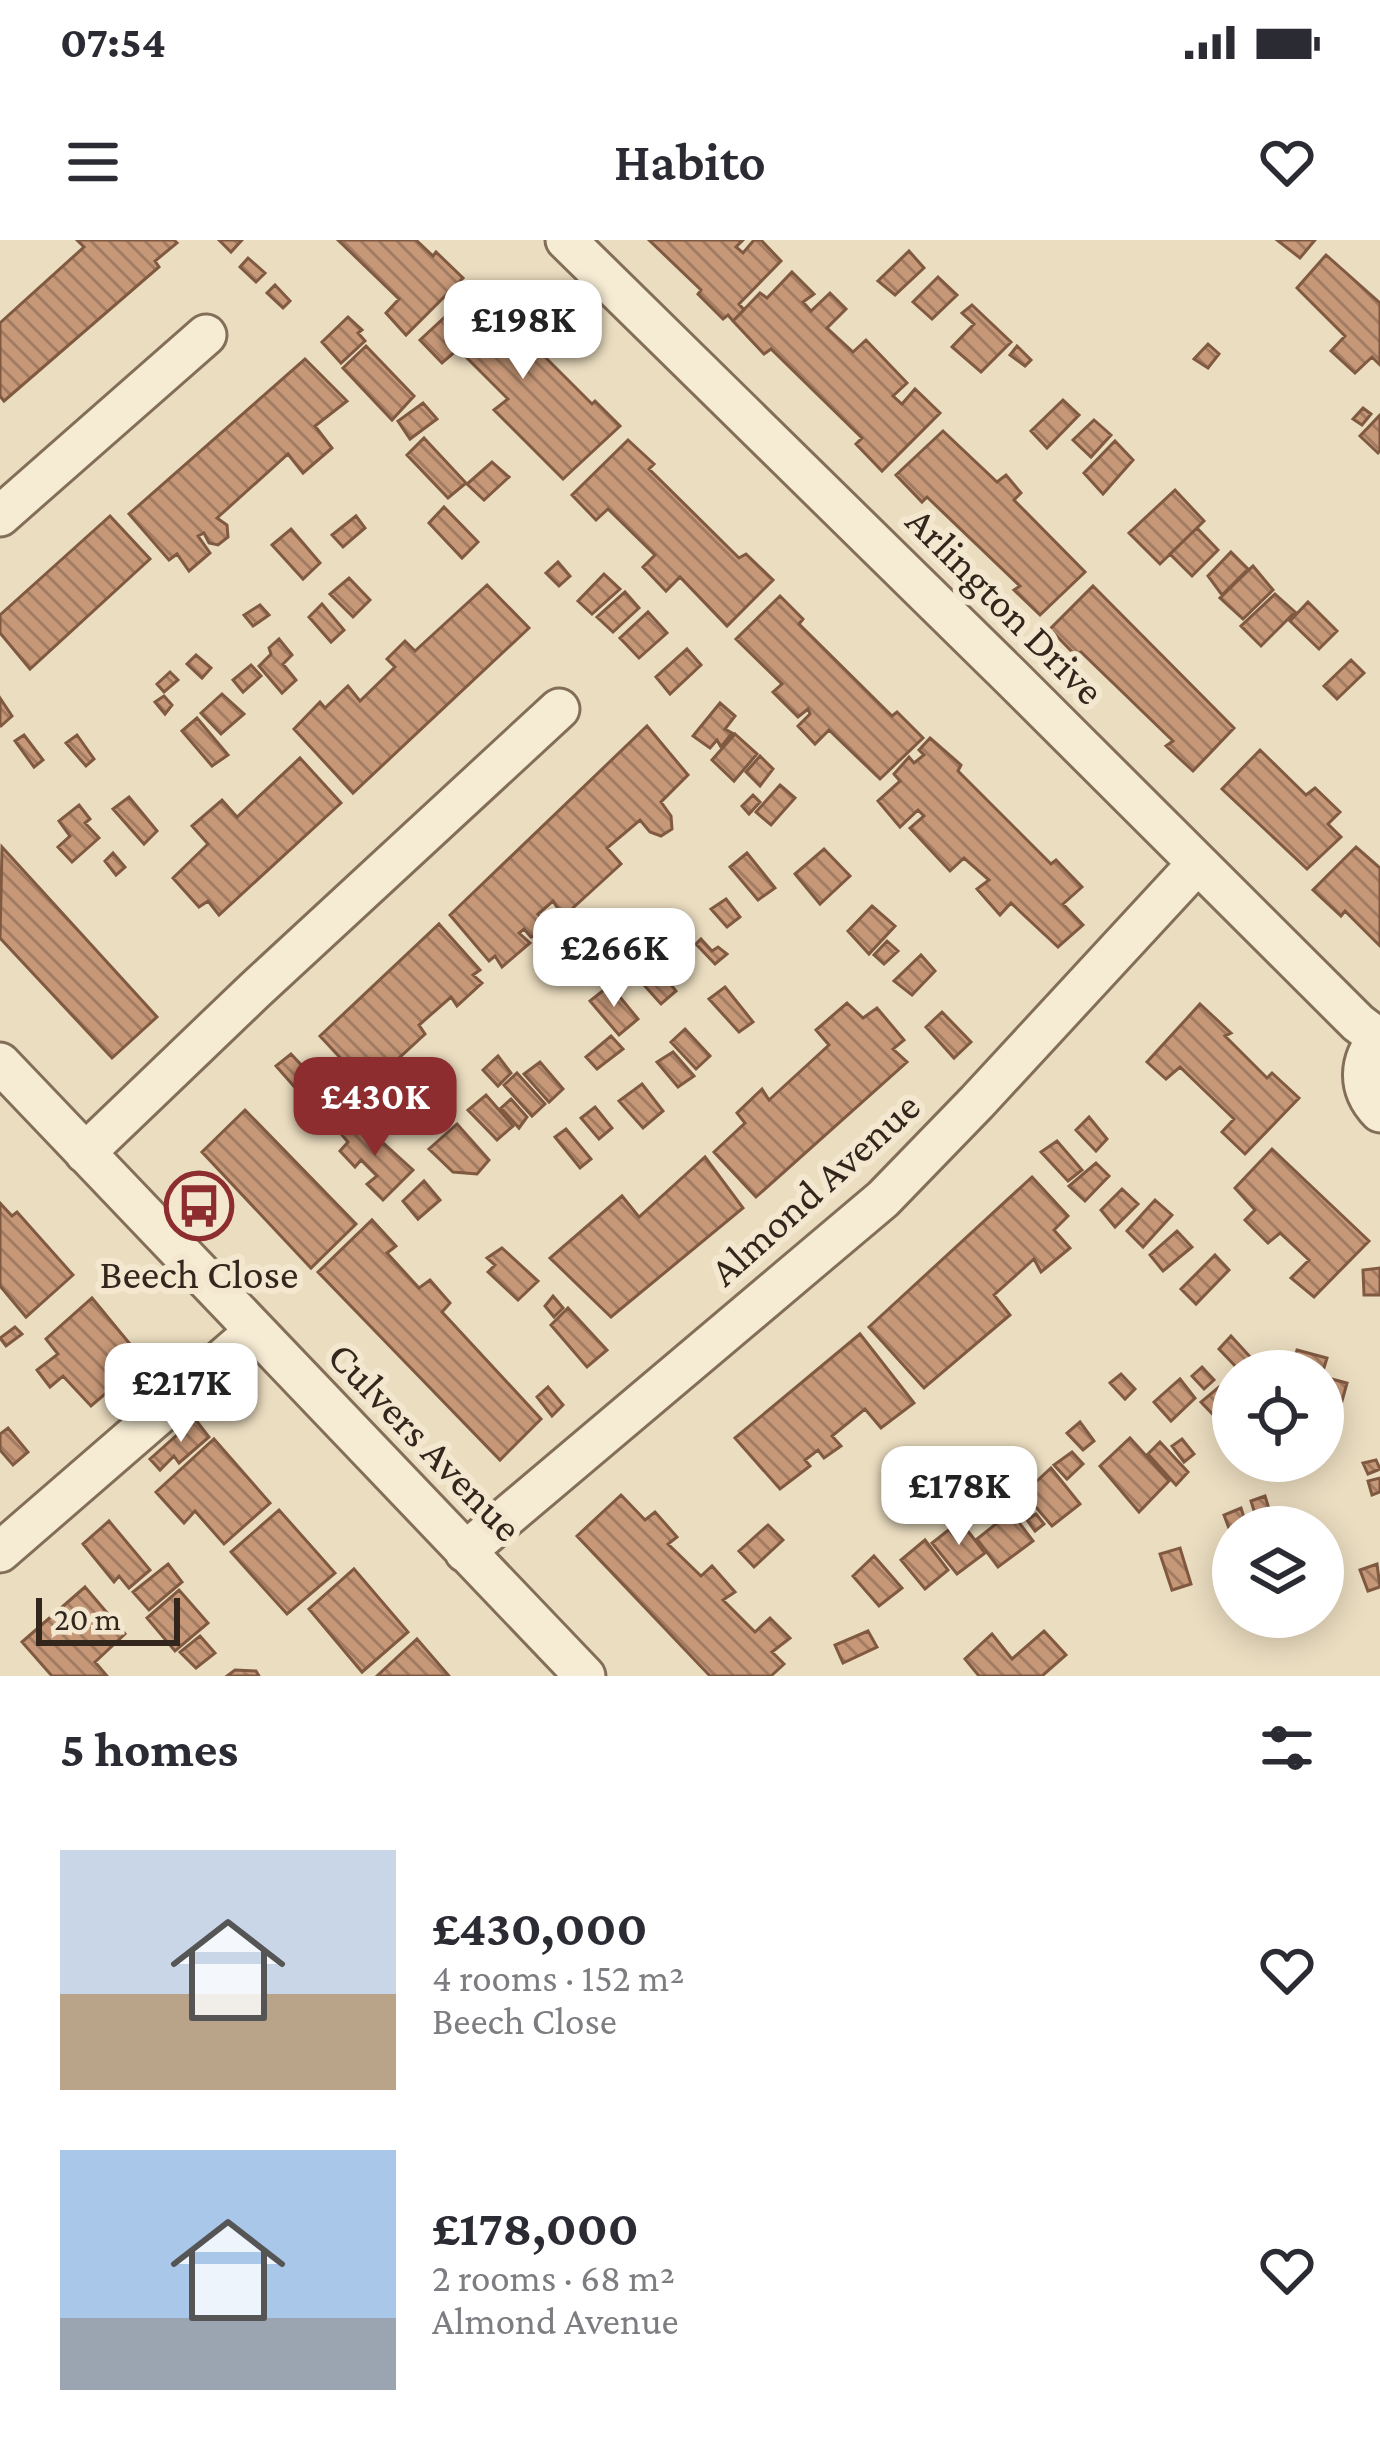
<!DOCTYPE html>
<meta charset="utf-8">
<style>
body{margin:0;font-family:"Crimson Pro",serif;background:#f7f7f7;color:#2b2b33;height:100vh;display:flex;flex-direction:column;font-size:45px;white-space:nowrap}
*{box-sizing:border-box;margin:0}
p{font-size:39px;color:#7c7c81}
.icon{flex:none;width:66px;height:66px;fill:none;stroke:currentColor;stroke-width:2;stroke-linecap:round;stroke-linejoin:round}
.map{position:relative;height:1436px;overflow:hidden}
.side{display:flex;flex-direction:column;background:#fff;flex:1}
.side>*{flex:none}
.controls{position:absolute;left:1212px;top:1110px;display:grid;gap:24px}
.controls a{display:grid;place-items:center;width:132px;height:132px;border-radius:50%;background:#fff;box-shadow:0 6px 30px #0003;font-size:60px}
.scale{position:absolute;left:36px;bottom:30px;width:144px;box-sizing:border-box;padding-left:12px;border:6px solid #33271d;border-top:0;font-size:33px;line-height:42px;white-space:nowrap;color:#33271d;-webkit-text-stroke:9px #f3e8cf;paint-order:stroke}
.price{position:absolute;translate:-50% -102px;padding:0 27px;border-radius:24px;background:#fff;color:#222;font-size:39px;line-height:78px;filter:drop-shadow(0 3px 6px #0008)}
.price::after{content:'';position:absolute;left:50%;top:72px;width:36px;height:27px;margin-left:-18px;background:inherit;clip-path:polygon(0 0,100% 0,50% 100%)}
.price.on{background:#8e2d2f;color:#fff}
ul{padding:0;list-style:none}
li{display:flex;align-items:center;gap:36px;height:300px;padding:0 60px}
li span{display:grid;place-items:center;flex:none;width:336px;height:240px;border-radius:0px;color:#555}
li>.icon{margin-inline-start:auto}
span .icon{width:144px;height:144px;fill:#fffc;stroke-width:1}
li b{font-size:51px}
h2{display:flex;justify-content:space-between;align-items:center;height:144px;padding:0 60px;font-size:51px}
.status{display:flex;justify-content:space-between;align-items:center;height:84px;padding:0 60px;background:#fff;direction:ltr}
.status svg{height:33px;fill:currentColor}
header{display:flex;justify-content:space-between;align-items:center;height:156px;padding:0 60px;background:#fff;font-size:54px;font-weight:600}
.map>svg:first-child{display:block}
.building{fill:url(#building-back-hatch);stroke:#805941;stroke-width:3}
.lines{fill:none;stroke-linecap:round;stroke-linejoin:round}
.minor-casing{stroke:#836f59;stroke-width:45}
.minor{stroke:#f6ebd3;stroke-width:39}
.labels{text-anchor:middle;stroke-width:12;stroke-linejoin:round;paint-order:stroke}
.street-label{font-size:42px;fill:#33271d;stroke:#f3e8cf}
.poi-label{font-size:42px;fill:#33271d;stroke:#f3e8cf}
</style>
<div class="status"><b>07:54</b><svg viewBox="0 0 49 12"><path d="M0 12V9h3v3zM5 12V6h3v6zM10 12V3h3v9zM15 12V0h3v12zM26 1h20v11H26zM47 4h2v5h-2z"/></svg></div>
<header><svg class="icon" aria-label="menu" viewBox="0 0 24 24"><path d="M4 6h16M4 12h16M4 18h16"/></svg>Habito<svg class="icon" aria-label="heart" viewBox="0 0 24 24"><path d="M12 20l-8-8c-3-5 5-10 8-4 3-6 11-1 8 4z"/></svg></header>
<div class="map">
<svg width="1380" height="1436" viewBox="0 0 1380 1436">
<defs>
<pattern id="building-back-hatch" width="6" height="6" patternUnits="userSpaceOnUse" patternTransform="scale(3)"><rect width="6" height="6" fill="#c79878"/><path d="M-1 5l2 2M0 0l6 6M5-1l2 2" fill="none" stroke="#a27c62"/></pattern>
</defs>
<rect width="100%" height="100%" fill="#ebddc0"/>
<path class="building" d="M 77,0 L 174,0 L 177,3 L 155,21 L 159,27 L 4,161 L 0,156 L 0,83 L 84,7 Z
M 219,0 L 242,0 L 231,12 Z
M 338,0 L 416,0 L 433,16 L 436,12 L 463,38 L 406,95 L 386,73 L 399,59 Z
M 649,0 L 743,0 L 736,7 L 743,13 L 754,0 L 761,0 L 781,21 L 739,64 L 744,70 L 733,81 L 728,75 L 723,79 L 698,54 L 701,50 Z
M 1277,0 L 1315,0 L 1300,18 Z
M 909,11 L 924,28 L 895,55 L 878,41 Z
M 1326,15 L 1380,63 L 1380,125 L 1372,117 L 1355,133 L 1331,111 L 1345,96 L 1297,48 Z
M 248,18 L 265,33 L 256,42 L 240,27 Z
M 792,32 L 814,54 L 803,62 L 811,71 L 830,53 L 846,69 L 827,88 L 853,112 L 866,100 L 907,143 L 893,156 L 902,164 L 915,149 L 940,173 L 882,231 L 856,204 L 862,198 L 771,109 L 764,114 L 733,81 L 760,53 L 767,58 Z
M 938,37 L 957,55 L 932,79 L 913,62 Z
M 275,45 L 290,61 L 283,68 L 267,53 Z
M 467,45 L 475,50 L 480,45 L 504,69 L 501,73 L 592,164 L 595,161 L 620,186 L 563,239 L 494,170 L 508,159 L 458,109 L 442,123 L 420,100 L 461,62 L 455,54 Z
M 972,65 L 1011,102 L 981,132 L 952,107 L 974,84 L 962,73 Z
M 348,77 L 362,90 L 358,93 L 365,101 L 341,123 L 322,102 Z
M 1208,104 L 1219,114 L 1208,128 L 1194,119 Z
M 366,106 L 414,156 L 392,180 L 343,128 Z
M 1017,106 L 1031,120 L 1025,126 L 1010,115 Z
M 305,119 L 347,161 L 315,186 L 332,208 L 303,233 L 288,214 L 217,278 L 227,285 L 228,297 L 218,305 L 209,303 L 204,293 L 198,296 L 210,313 L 189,331 L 177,314 L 169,320 L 129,274 Z
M 1063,160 L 1079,175 L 1047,208 L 1031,191 Z
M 423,163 L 437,179 L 410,199 L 398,181 Z
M 1363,168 L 1371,174 L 1362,185 L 1353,179 Z
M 1380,175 L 1380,211 L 1378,213 L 1360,196 Z
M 1094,180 L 1111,195 L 1091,217 L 1073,200 Z
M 943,191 L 997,242 L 1006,235 L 1021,253 L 1014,260 L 1085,332 L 1040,375 L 1014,350 L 1020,346 L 927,257 L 922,262 L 896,235 Z
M 424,198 L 466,243 L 448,258 L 407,215 Z
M 628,200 L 654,224 L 649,229 L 739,318 L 746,314 L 773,340 L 727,386 L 680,337 L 666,351 L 643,327 L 655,315 L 608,269 L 596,280 L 572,255 Z
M 1115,201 L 1133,220 L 1103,254 L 1084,233 Z
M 492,222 L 509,237 L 484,260 L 467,244 Z
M 1175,250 L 1204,281 L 1160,324 L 1129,293 Z
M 444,267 L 478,302 L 462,318 L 429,283 Z
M 110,276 L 150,319 L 30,429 L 0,393 L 0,375 Z
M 356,276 L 365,288 L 343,307 L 332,295 Z
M 1197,288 L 1218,310 L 1192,336 L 1170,314 Z
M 291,289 L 320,323 L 303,339 L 272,305 Z
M 1231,312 L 1248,329 L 1222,355 L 1208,336 Z
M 558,322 L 570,336 L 559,346 L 546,333 Z
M 1253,326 L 1273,350 L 1243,379 L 1220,358 Z
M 604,334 L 620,349 L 592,374 L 578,361 Z
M 349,338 L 370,360 L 353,377 L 330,354 Z
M 487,345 L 529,388 L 353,553 L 294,489 L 320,462 L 325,468 L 348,446 L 360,461 L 395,427 L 387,419 L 405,401 L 415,411 Z
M 1093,346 L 1234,488 L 1193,531 L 1166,506 L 1173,501 L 1081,412 L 1076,416 L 1050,389 Z
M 625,352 L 639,368 L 613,392 L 597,377 Z
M 1275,354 L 1295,372 L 1261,406 L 1241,386 Z
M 780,356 L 803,379 L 799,384 L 892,476 L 897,472 L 923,498 L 880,539 L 829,490 L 815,504 L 798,486 L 810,474 L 808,469 L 798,477 L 773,452 L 782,444 L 736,399 Z
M 1308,362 L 1337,391 L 1319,409 L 1290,381 Z
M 322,364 L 344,390 L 331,402 L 309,377 Z
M 260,365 L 269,375 L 253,386 L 244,375 Z
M 648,372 L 667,393 L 639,418 L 620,398 Z
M 279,399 L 292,415 L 283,424 L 296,440 L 282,453 L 259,426 L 271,414 L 269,408 Z
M 687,409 L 701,425 L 670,454 L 656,437 Z
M 196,415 L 211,428 L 202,438 L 187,424 Z
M 1351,420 L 1364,433 L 1337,459 L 1324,446 Z
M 251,425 L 261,436 L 243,452 L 233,440 Z
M 170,432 L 178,440 L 164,452 L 157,444 Z
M 222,454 L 244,474 L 221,494 L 201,473 Z
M 164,456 L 172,465 L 165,474 L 155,462 Z
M 0,458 L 12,476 L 1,486 L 0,485 Z
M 720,463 L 735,476 L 725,489 L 732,493 L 721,507 L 717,500 L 710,508 L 693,496 Z
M 197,478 L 228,515 L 212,526 L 182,491 Z
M 647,486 L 688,535 L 661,562 L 671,576 L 672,589 L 661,596 L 650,592 L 640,580 L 607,608 L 621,624 L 563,677 L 553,661 L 538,674 L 546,682 L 548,690 L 541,695 L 531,697 L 524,689 L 519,693 L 530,703 L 502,727 L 495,716 L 489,721 L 450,675 Z
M 735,494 L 757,514 L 734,541 L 712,520 Z
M 24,495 L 43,520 L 34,527 L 15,501 Z
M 77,495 L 94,519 L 86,526 L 66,503 Z
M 930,498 L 961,525 L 958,531 L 1051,624 L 1056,620 L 1082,647 L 1063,664 L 1083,685 L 1058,707 L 1011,663 L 1000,675 L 977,649 L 989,640 L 964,618 L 950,631 L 910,588 L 924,576 L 918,570 L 900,587 L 878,561 L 900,541 L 894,534 L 909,517 L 914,523 L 924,515 L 919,510 Z
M 1260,510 L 1306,555 L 1315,548 L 1340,572 L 1328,584 L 1341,597 L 1307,629 L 1222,549 Z
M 760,516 L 773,529 L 760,546 L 746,532 Z
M 300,518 L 341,563 L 219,675 L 208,661 L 199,667 L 173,638 L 208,604 L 192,586 L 222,560 L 237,577 Z
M 780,545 L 795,558 L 771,585 L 756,572 Z
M 753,555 L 760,562 L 749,574 L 742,566 Z
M 129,557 L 157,591 L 144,604 L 113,569 Z
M 79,565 L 90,579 L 85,583 L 99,598 L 72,622 L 58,607 L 70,596 L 59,581 Z
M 2,607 L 157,777 L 112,818 L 0,698 Z
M 1356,607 L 1380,628 L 1380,706 L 1345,671 L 1341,676 L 1313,650 Z
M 824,609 L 850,636 L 820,664 L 795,634 Z
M 113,613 L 125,627 L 116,635 L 105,621 Z
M 747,613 L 775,648 L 758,660 L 730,627 Z
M 726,659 L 740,677 L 727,687 L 711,669 Z
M 872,666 L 895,686 L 869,714 L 848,691 Z
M 439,684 L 480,730 L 473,735 L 482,743 L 457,766 L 451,757 L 419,785 L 425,794 L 374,841 L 368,834 L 362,841 L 320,796 Z
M 701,699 L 712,711 L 718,707 L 727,714 L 715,724 L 696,704 Z
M 887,701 L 898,711 L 884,724 L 874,715 Z
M 660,706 L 672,720 L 660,728 L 650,715 Z
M 635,707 L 645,717 L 630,730 L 621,719 Z
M 921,715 L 935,731 L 912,755 L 894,741 Z
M 652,721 L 676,751 L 661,764 L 636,736 Z
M 610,745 L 638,779 L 619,795 L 590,761 Z
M 725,747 L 753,782 L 739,792 L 709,759 Z
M 847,763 L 863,778 L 877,768 L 904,800 L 893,809 L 907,822 L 756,957 L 714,912 L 745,883 L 737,873 L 762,849 L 769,860 L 829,805 L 816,790 Z
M 1200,764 L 1231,793 L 1225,796 L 1267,838 L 1272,833 L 1299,858 L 1245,914 L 1222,892 L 1234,879 L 1180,827 L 1166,839 L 1147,822 Z
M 942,772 L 971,802 L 954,818 L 926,787 Z
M 685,789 L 710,816 L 696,829 L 671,802 Z
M 611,796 L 623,809 L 597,829 L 586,817 Z
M 673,812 L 694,836 L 678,847 L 657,822 Z
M 291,814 L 321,846 L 307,861 L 276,826 Z
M 498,816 L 511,833 L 498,846 L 483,830 Z
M 540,822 L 563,849 L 549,862 L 524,834 Z
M 517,833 L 545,864 L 532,876 L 504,845 Z
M 642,844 L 663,871 L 643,888 L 619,861 Z
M 321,853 L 333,865 L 318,879 L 306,865 Z
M 486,855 L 513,886 L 497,900 L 468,870 Z
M 511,859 L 527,877 L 519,888 L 501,868 Z
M 595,867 L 612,888 L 599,899 L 581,878 Z
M 245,870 L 356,984 L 311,1028 L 202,912 Z
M 1089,877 L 1107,899 L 1096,911 L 1076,890 Z
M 359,881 L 413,930 L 383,960 L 367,944 L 377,936 L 361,920 L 355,927 L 340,911 L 348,902 L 342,895 Z
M 457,884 L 489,920 L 477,934 L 453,932 L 429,909 Z
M 566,889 L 591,919 L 580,928 L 555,897 Z
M 1057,901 L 1082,930 L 1068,941 L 1041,912 Z
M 1272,909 L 1369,1001 L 1314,1057 L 1291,1038 L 1309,1020 L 1280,993 L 1268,1003 L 1245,980 L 1255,970 L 1235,948 Z
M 705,917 L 743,968 L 611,1077 L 550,1018 L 622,956 L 639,977 Z
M 1096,923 L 1109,936 L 1085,961 L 1069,946 Z
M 1032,937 L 1068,976 L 1054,990 L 1070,1008 L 1041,1032 L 1034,1019 L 994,1055 L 1010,1075 L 924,1148 L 869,1087 Z
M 424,941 L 440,960 L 418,979 L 403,961 Z
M 1122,949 L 1138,964 L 1115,987 L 1101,970 Z
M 1155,960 L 1172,975 L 1143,1007 L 1127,991 Z
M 0,963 L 12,976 L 17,972 L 73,1035 L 26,1077 L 0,1046 Z
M 372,980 L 396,1006 L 387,1013 L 419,1048 L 430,1040 L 450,1063 L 442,1072 L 541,1179 L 500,1220 L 318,1032 Z
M 1177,991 L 1192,1007 L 1163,1031 L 1150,1015 Z
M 502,1008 L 538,1041 L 518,1060 L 488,1032 L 495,1025 L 487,1018 Z
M 1215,1015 L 1229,1030 L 1196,1064 L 1181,1049 Z
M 1380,1028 L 1380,1055 L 1364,1055 L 1363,1030 Z
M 553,1056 L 563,1068 L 554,1077 L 545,1066 Z
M 92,1058 L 144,1121 L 91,1166 L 63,1136 L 50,1147 L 37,1130 L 58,1114 L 46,1099 Z
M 568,1068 L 607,1110 L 587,1127 L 551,1085 Z
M 15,1087 L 22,1094 L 6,1106 L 0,1098 Z
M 860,1094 L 914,1163 L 881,1188 L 865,1169 L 832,1196 L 841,1206 L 824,1218 L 818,1210 L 805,1220 L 810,1226 L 780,1249 L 735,1198 Z
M 1231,1096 L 1263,1131 L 1240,1131 L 1219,1109 Z
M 1297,1110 L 1327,1118 L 1323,1131 L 1292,1131 Z
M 1202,1127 L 1214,1140 L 1204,1149 L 1192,1136 Z
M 1121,1134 L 1135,1149 L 1125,1159 L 1110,1143 Z
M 1328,1138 L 1347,1143 L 1334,1190 L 1323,1187 L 1323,1153 Z
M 1180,1139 L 1195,1158 L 1171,1181 L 1154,1162 Z
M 548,1147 L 563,1165 L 552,1176 L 537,1157 Z
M 1219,1147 L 1233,1163 L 1233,1183 L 1227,1189 L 1201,1162 Z
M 195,1179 L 209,1197 L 179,1223 L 174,1216 L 160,1230 L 150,1219 Z
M 1080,1182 L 1094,1201 L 1083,1210 L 1067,1193 Z
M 8,1188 L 28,1212 L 13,1225 L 0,1210 L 0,1194 Z
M 1130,1198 L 1169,1241 L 1139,1272 L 1100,1226 Z
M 214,1199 L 270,1263 L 224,1304 L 195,1271 L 184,1283 L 156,1252 Z
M 1182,1199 L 1194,1214 L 1184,1222 L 1172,1206 Z
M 1160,1202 L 1188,1232 L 1176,1245 L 1148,1214 Z
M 1072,1212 L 1083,1224 L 1067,1239 L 1054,1225 Z
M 1376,1220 L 1380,1229 L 1368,1234 L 1363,1223 Z
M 1051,1228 L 1080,1264 L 1052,1286 L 1024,1253 Z
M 1380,1238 L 1380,1252 L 1372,1255 L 1368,1241 Z
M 621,1255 L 645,1280 L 655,1272 L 677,1297 L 668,1304 L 701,1336 L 712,1326 L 735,1352 L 723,1360 L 755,1392 L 770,1378 L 790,1398 L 772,1412 L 784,1424 L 771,1436 L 710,1436 L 577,1296 Z
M 1265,1256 L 1270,1272 L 1256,1277 L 1251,1261 Z
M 1241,1268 L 1247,1287 L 1233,1287 L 1233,1299 L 1224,1275 Z
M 279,1270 L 335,1333 L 287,1374 L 231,1312 Z
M 1011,1272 L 1033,1301 L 998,1327 L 977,1299 Z
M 1036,1274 L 1044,1284 L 1035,1291 L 1027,1280 Z
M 109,1281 L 150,1330 L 129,1348 L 119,1336 L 114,1342 L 83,1304 Z
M 960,1281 L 985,1313 L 957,1334 L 932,1303 Z
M 768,1285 L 783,1300 L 754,1327 L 739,1311 Z
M 925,1300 L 948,1330 L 925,1349 L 901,1320 Z
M 1180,1308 L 1191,1344 L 1172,1350 L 1160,1314 Z
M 874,1316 L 902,1348 L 879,1366 L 853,1336 Z
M 168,1324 L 182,1342 L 149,1370 L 133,1352 Z
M 1377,1324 L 1380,1347 L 1368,1351 L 1360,1330 Z
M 354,1329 L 408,1392 L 362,1432 L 309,1369 Z
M 85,1347 L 125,1394 L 95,1422 L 107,1436 L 52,1436 L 22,1402 Z
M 179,1350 L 208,1383 L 175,1411 L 147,1378 Z
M 868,1391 L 877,1407 L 843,1423 L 835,1405 Z
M 1044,1391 L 1066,1415 L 1042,1436 L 979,1436 L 965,1419 L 992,1394 L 1012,1419 Z
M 200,1396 L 215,1413 L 196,1428 L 180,1412 Z
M 417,1399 L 449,1436 L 377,1436 Z
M 235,1430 L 256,1431 L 259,1436 L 227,1436 Z"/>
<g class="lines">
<defs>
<path id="minor" d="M 566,0 L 1012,438 L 1358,783 L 1378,798
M 0,276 L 206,95
M 1380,796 C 1359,820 1357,848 1380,872
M 0,823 L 585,1436
M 85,913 L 254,751 L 559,469
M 0,1312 L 254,1092
M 465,1312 L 883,959 L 977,862 L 1197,624"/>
</defs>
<use href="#minor" class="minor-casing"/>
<use href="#minor" class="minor"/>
</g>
<defs>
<symbol id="bus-ring" viewBox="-11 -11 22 22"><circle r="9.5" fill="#f3e8cf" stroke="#8e2d2f" stroke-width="1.5"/><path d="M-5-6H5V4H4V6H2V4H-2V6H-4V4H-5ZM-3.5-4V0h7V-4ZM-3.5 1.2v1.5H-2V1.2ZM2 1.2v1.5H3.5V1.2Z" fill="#8e2d2f"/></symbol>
</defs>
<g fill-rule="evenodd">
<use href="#bus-ring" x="161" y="928" width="76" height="76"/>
</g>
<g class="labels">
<g class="street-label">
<text transform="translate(1006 365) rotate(45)" y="15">Arlington Drive</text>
<text transform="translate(814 948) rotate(-42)" y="15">Almond Avenue</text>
<text transform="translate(426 1201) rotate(46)" y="15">Culvers Avenue</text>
</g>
<g class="poi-label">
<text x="199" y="1048">Beech Close</text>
</g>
</g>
</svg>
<div class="controls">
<a><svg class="icon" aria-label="locate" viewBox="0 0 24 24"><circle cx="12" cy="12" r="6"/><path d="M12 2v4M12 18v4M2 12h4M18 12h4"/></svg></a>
<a><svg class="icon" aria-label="layers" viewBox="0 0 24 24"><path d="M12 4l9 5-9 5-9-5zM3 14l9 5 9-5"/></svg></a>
</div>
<div class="scale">20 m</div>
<b class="price" style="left:523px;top:142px">£198K</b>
<b class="price" style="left:614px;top:770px">£266K</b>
<b class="price on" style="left:375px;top:919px">£430K</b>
<b class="price" style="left:181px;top:1205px">£217K</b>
<b class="price" style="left:959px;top:1308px">£178K</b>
</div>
<section class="side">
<h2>5 homes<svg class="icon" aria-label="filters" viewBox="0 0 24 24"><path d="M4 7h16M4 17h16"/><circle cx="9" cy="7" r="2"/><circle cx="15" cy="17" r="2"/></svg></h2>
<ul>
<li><span style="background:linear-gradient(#c9d6e8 60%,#b9a48a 0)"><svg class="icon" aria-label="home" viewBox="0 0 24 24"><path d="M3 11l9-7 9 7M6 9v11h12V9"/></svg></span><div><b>£430,000</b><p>4 rooms · 152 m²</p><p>Beech Close</p></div><svg class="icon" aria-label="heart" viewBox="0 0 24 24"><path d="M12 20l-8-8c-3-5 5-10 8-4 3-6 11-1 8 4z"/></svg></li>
<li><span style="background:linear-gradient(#a9c7e8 70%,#9aa5b1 0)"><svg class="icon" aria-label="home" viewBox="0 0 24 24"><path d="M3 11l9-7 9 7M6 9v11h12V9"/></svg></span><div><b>£178,000</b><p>2 rooms · 68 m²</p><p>Almond Avenue</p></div><svg class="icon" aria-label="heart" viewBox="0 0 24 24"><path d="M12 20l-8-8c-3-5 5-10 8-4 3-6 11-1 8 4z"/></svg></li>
</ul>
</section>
